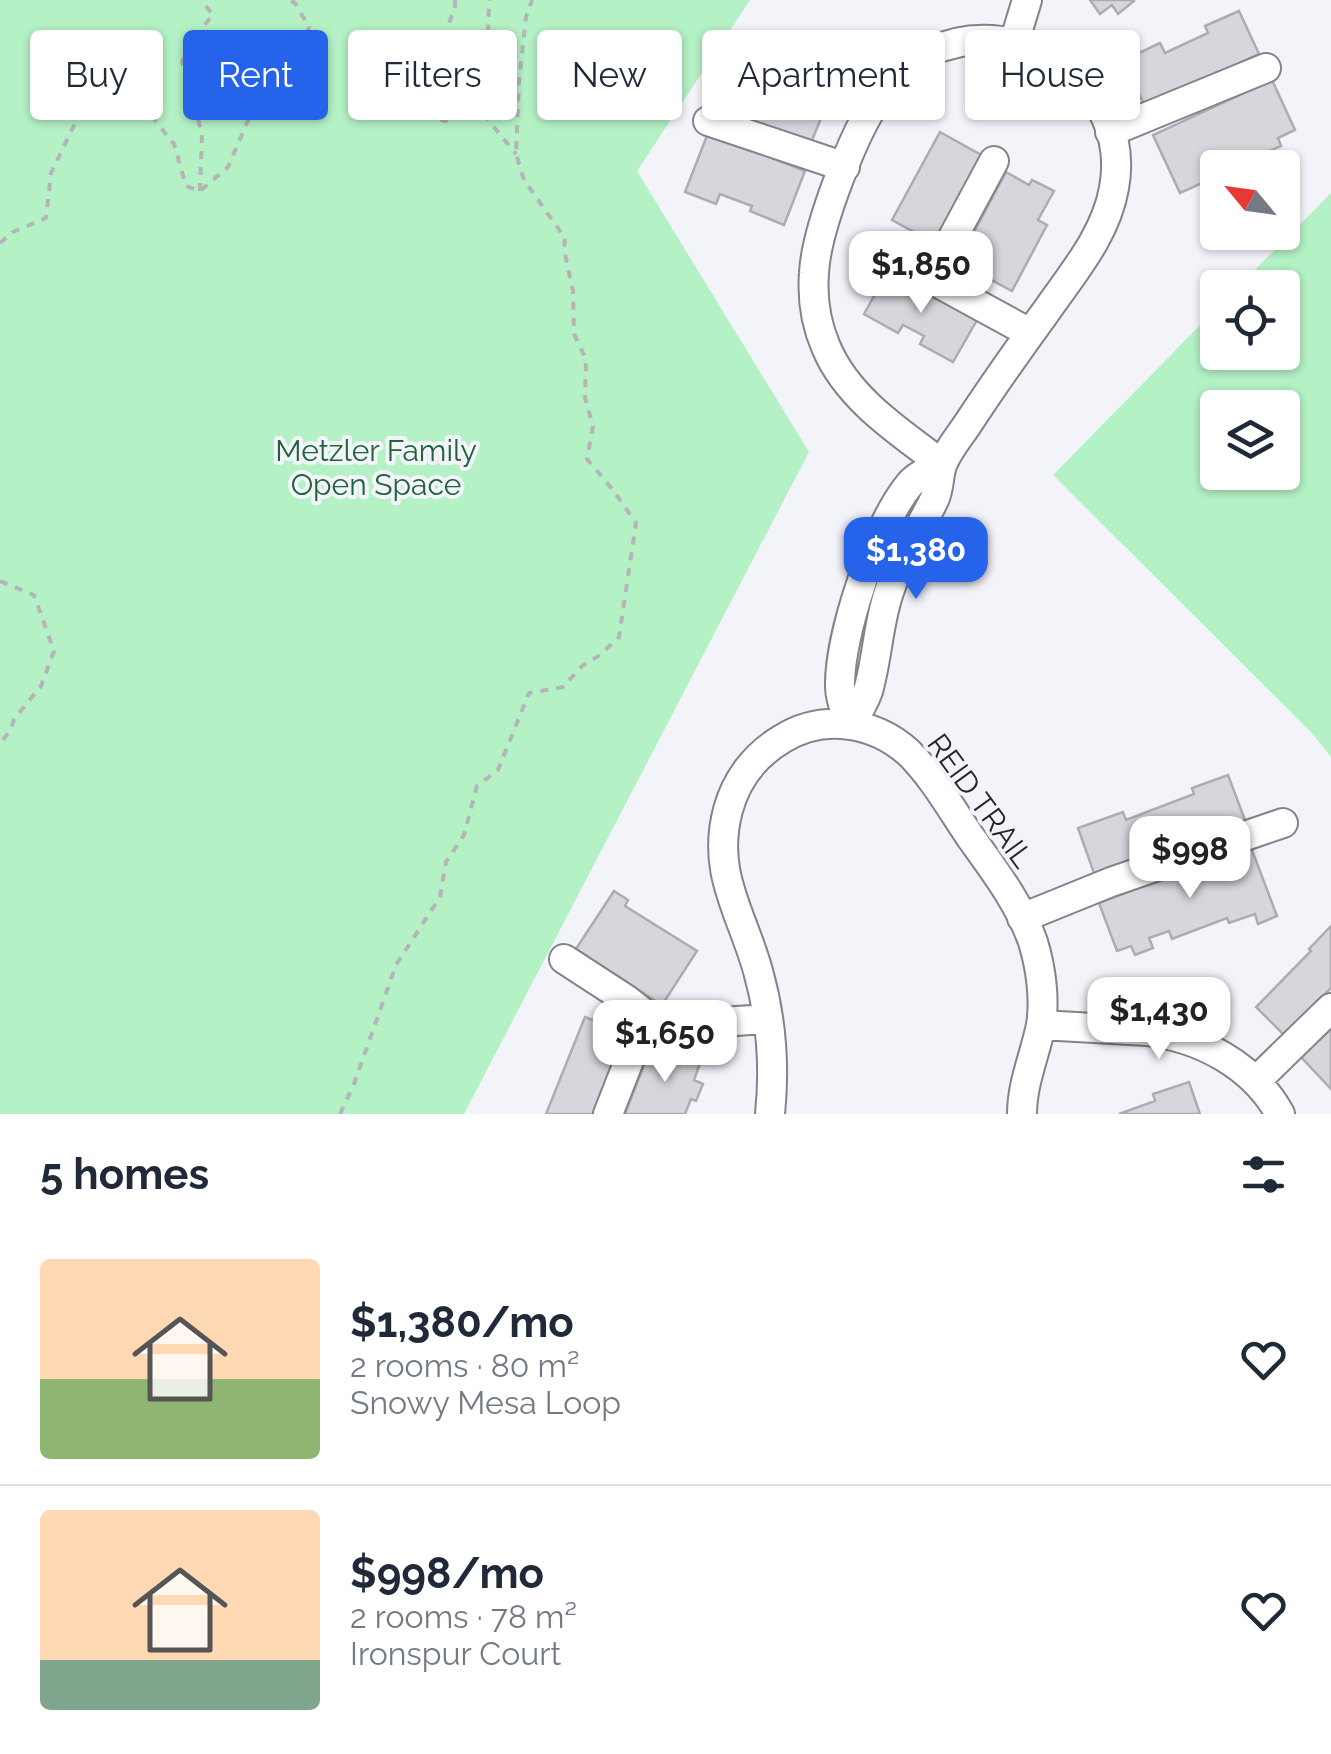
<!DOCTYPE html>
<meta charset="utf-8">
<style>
body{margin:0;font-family:Raleway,sans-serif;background:#f2f2f3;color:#1f2937;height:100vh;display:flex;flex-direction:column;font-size:38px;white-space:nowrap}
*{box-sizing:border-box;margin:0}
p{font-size:32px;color:#747a83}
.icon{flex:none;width:55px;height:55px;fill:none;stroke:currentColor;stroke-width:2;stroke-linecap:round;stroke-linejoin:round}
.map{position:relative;height:1114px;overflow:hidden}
.details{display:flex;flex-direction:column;background:#fff;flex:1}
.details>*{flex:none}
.guide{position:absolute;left:30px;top:30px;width:1272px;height:90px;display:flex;gap:20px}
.needle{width:65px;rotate:299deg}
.buttons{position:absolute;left:1200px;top:150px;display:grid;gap:20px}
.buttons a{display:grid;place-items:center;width:100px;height:100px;border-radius:10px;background:#fff;box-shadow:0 2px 8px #0004;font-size:50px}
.price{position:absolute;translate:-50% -85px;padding:0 22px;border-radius:20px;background:#fff;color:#222;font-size:32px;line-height:65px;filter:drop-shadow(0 2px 5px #0008)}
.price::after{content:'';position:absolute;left:50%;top:60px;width:30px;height:22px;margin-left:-15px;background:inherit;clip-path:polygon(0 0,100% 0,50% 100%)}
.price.selected{background:#2563eb;color:#fff}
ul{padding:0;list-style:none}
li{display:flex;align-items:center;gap:30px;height:250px;padding:0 40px}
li+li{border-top:2px solid #e0e1e3}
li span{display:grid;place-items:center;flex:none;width:280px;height:200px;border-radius:10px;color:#555}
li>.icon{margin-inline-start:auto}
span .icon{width:120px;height:120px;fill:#fffc;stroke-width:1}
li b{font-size:42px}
h2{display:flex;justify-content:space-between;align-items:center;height:120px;padding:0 40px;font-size:42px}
.tag{padding:0 35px;border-radius:10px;background:#fff;box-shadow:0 2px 8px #0004;font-size:35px;line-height:90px}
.tag.selected{background:#2563eb;color:#fff}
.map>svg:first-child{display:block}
.green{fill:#b4f1c5;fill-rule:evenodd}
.building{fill:#d6d6dc;stroke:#acacb2;stroke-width:2.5}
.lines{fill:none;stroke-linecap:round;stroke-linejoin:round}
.minor-casing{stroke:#838389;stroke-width:32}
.path{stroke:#b4b4b9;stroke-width:4;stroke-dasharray:8 8;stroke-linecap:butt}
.minor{stroke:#fff;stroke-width:28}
.labels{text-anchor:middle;stroke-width:8;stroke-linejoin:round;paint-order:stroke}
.park-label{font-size:30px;fill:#21643b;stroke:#f3f3fa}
.street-label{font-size:30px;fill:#262628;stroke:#f3f3fa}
</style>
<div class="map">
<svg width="1331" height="1114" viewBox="0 0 1331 1114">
<rect width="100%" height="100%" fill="#f3f3fa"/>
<path class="green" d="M 0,0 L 750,0 L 637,171 L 809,452 L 464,1114 L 0,1114 Z
M 1331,193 L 1331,757 L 1312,733 L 1053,475 L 1217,308 L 1218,352 L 1282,352 L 1282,288 L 1238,287 ZM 1218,408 L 1282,408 L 1282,472 L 1218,472 Z"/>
<path class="building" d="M 1090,0 L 1133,0 L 1134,1 L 1118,14 L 1112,5 L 1100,14 Z
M 1239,11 L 1259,54 L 1145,107 L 1124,60 L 1160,43 L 1165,53 L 1208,33 L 1205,26 Z
M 735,62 L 772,76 L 770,83 L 790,91 L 793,82 L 830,96 L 811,143 L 717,106 Z
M 1272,80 L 1295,130 L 1278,138 L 1281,146 L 1230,168 L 1218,168 L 1218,173 L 1210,177 L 1211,179 L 1180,193 L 1153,135 Z
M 940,132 L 983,156 L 934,243 L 892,220 Z
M 708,133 L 805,171 L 784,225 L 750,211 L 752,206 L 720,194 L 716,204 L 685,192 Z
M 1006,172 L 1029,185 L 1032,180 L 1054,191 L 1038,220 L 1047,225 L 1012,291 L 958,262 Z
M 888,271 L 977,320 L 953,362 L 920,344 L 924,336 L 903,325 L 898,333 L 864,314 Z
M 1228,775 L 1245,820 L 1095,876 L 1078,828 L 1123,812 L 1126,820 L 1194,794 L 1192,788 Z
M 1250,845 L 1277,916 L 1258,924 L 1255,914 L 1229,923 L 1227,918 L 1172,939 L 1169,931 L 1149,938 L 1153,948 L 1135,955 L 1131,946 L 1117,951 L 1099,903 Z
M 614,891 L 628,900 L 625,906 L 697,951 L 662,1005 L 576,949 Z
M 1331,926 L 1331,988 L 1284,1035 L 1256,1007 L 1311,951 L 1309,949 Z
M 585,1017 L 626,1033 L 593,1114 L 546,1114 Z
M 1331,1029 L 1331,1089 L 1301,1057 Z
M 652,1045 L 700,1063 L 694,1080 L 703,1084 L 696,1101 L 691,1099 L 685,1114 L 625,1114 Z
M 1189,1082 L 1200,1114 L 1119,1114 L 1155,1101 L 1153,1094 Z"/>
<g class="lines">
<defs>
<path id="minor" d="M 1014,43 L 1027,0
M 708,121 L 845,167
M 1110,132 L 1266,68
M 896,260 L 1030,333
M 931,278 L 994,161
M 850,725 C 857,714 864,703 868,691 C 877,660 878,626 888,595 C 899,558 918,533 934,500 C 940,488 938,474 943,463 C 948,450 959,437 967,425 C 992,387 1018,350 1045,313 C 1072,274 1106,235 1114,188 C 1133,86 1021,9 930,52 C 910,62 892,79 879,97 C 854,131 816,230 814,273 C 812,299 816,324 826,347 C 847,398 899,432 942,464
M 850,725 C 846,713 840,700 840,687 C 839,635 876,526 909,485 C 917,475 931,470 942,464
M 1022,918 L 1111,882 L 1283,823
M 564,959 L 627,1000 L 651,1019 L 672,1025 L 768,1019
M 1041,1025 L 1147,1031 C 1201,1038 1253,1065 1280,1114
M 1256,1081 L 1331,1008
M 608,1114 L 639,1035 L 649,1018
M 770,1114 C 775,1066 771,1017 758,971 C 742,913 711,873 728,810 C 736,780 755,755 782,739 C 822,714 873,721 908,752 C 933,776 952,810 971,838 C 994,870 1020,904 1033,942 C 1041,968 1045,999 1041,1025 C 1035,1055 1022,1083 1022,1114"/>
</defs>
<use href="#minor" class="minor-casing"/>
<path class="path" d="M 455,0 L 455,6 C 446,35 418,93 436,119 L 445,121 L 479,109 L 516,154
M 479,109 L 490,93 L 487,72 L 489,0
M 200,191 L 202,134 L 182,61 L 195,36 L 213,15 L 201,0
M 0,243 L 13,232 L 46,218 L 51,173 L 80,113 L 115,88 L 133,93 L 174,144 L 186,186 L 200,191 L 228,167 L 256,102 L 303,49 L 309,27 L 295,3 L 290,0
M 0,581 L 34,595 L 54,651 L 41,686 L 14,719 L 11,729 L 0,744
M 340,1114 L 354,1084 L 396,965 L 440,897 L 446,862 L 464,835 L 477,786 L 498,770 L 529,693 L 563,687 L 582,666 L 600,655 L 619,637 L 636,523 L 613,490 L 587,459 L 593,426 L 585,398 L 586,359 L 574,334 L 573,291 L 564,249 L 565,238 L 524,180 L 516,154 L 519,82 L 526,17 L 532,0"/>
<use href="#minor" class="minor"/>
</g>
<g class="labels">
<g class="park-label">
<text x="376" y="461">Metzler Family<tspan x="376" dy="34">Open Space</tspan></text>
</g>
<g class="street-label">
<text transform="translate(980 801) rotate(54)" y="10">REID TRAIL</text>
</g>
</g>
</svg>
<div class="buttons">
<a><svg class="needle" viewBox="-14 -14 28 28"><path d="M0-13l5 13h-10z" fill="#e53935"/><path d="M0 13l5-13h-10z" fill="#747a83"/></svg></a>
<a><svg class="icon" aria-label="locate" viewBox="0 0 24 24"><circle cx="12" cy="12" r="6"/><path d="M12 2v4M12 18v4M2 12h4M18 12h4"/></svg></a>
<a><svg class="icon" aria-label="layers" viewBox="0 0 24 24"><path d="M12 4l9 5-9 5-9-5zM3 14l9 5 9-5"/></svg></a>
</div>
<b class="price" style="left:921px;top:316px">$1,850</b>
<b class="price selected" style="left:916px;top:602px">$1,380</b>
<b class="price" style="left:1190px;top:901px">$998</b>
<b class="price" style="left:1159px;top:1062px">$1,430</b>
<b class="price" style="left:665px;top:1085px">$1,650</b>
<div class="guide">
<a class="tag">Buy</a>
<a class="tag selected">Rent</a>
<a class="tag">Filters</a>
<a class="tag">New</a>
<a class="tag">Apartment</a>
<a class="tag">House</a>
</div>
</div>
<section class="details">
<h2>5 homes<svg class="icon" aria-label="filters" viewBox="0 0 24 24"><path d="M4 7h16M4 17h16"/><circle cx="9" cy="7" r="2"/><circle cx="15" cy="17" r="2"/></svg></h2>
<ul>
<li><span style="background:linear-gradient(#ffd9b3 60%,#8fb573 0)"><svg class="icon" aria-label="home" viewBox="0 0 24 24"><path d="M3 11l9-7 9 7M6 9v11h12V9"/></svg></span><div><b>$1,380/mo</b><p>2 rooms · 80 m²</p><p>Snowy Mesa Loop</p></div><svg class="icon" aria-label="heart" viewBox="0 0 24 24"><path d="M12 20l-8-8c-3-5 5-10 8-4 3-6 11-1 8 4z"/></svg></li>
<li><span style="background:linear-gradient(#ffd9b3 75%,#7fa58c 0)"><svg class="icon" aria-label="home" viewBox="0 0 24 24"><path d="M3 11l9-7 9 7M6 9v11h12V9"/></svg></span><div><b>$998/mo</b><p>2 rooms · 78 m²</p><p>Ironspur Court</p></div><svg class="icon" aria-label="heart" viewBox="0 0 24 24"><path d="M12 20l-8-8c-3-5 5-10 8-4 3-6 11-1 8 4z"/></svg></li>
</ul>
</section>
